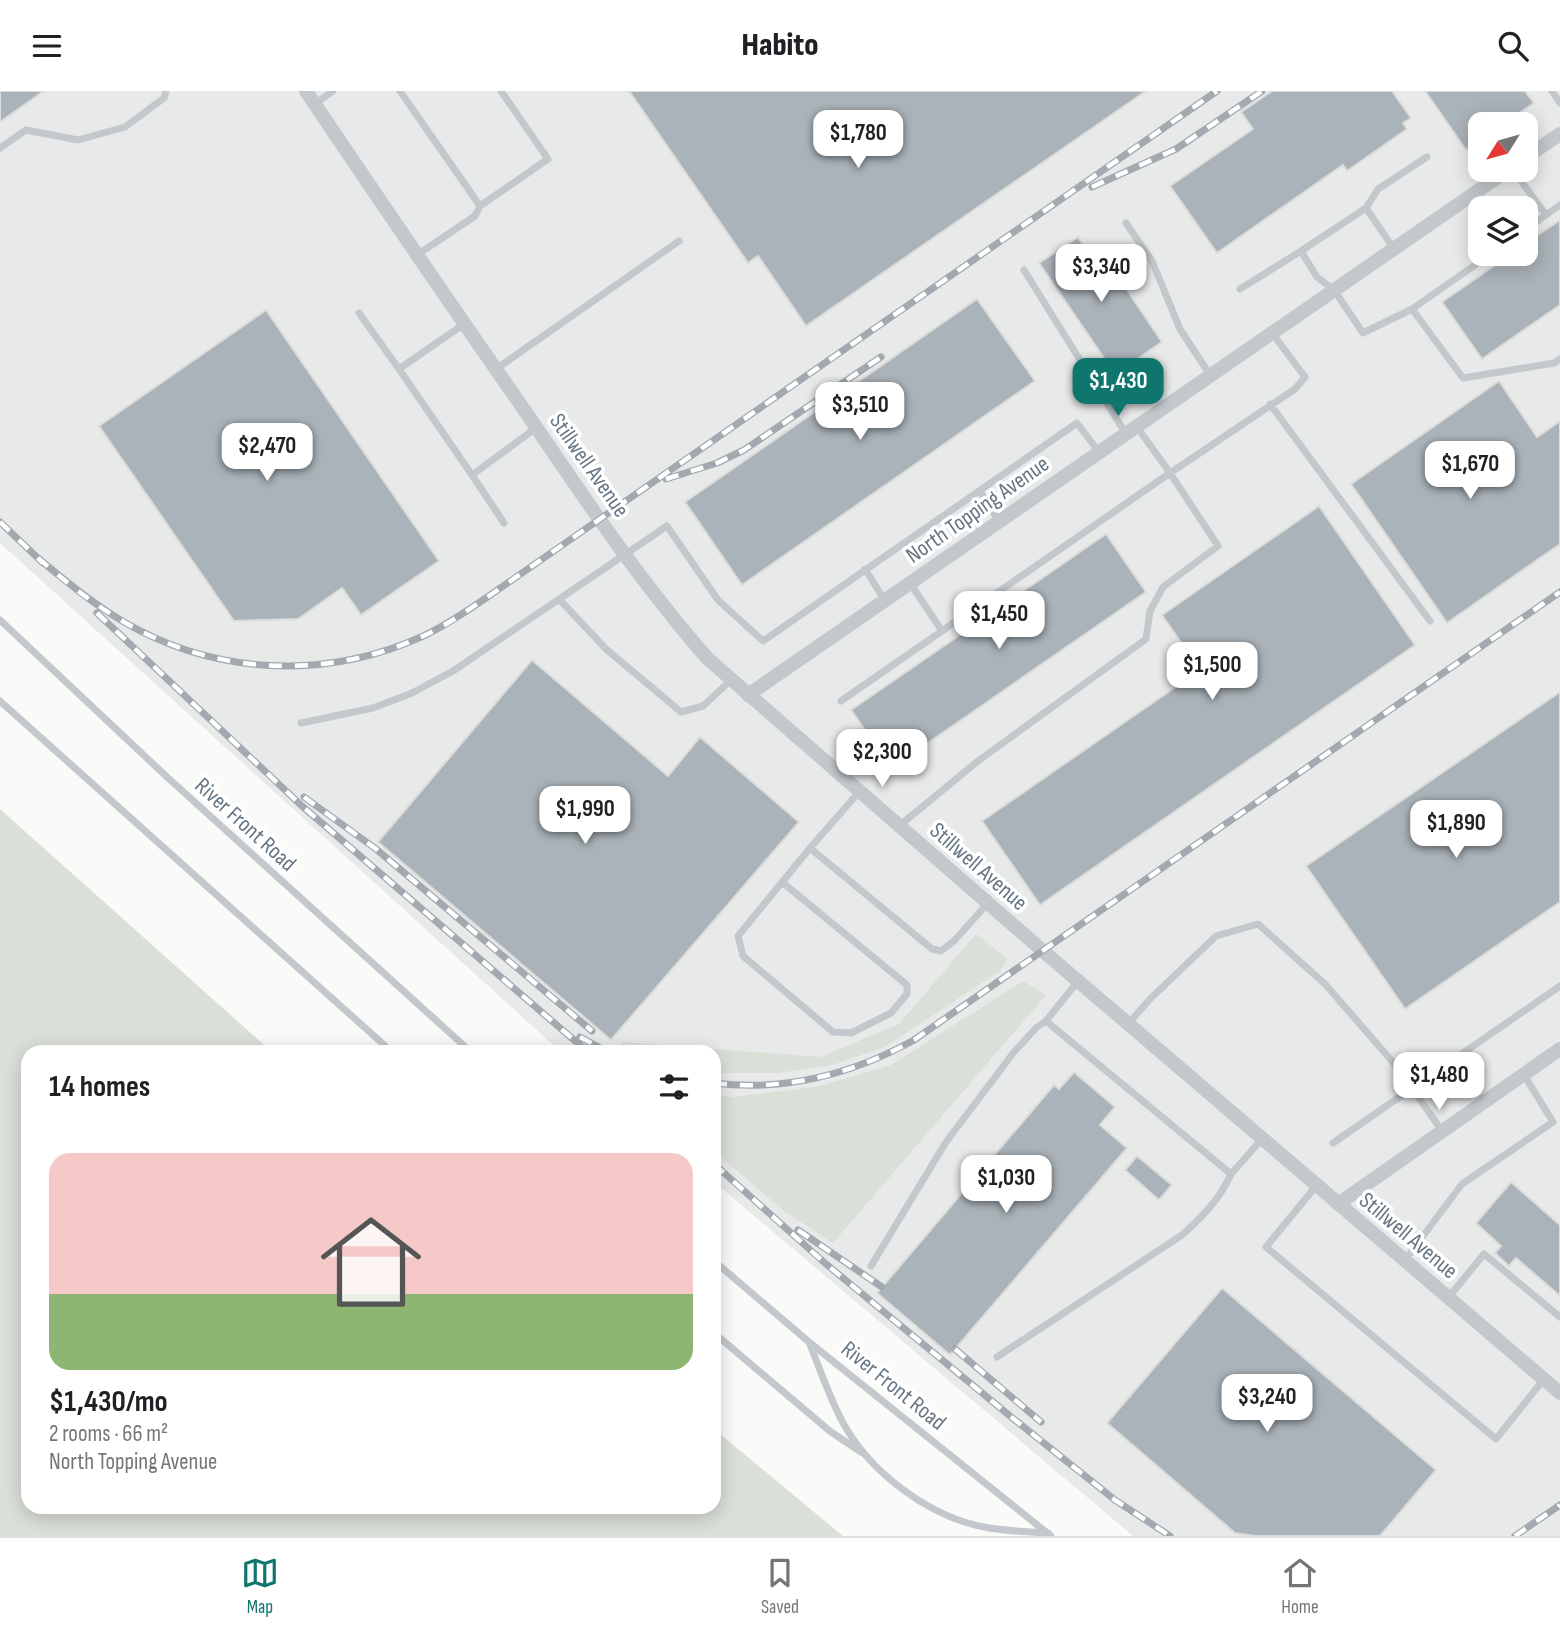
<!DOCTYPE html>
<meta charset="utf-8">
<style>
body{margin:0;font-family:"Sofia Sans Condensed",sans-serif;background:#f6f6f6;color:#202124;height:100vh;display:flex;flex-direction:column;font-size:26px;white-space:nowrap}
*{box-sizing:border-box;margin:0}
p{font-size:23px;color:#757577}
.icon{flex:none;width:38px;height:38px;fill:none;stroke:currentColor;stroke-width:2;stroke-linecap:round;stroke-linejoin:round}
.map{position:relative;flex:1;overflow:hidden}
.sheet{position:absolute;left:21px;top:954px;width:700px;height:469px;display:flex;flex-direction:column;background:#fff;border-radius:21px;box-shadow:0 4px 18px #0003}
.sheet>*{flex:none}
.needle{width:46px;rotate:233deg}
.fabs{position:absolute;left:1468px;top:21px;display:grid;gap:14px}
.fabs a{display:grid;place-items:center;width:70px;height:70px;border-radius:14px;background:#fff;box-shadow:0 4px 18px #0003;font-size:35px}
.price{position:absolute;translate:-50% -60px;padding:0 16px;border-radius:14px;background:#fff;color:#222;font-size:23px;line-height:46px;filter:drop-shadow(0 2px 4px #0008)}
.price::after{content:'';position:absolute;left:50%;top:42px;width:21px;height:16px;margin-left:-10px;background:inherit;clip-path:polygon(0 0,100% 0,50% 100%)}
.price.active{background:#0f766e;color:#fff}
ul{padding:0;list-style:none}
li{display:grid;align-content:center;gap:14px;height:371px;padding:0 28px}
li+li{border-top:2px solid #e0e0e0}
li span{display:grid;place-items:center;height:217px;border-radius:21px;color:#555}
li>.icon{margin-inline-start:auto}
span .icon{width:126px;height:126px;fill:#fffc;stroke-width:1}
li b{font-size:30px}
h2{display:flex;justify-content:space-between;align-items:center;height:84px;padding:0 28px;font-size:30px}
header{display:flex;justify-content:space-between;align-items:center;height:91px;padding:0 28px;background:#fff;font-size:32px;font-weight:800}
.tabs{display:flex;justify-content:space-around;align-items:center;height:98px;border-top:2px solid #e0e0e0;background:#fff;font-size:19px;color:#757577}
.tabs a{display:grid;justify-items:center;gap:4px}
.tabs .active{color:#0f766e}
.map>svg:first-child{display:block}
.built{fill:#e8e9e9;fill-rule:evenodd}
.green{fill:#dadfd7}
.building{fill:#aab3b9;stroke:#dcdcda;stroke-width:2}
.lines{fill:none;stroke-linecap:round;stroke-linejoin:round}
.lane{stroke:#c3c8cc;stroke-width:7}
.street{stroke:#c3c8cc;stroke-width:14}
.rail-casing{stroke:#a2aab0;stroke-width:7}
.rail{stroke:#fff;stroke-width:4.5;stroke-dasharray:13;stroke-linecap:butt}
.labels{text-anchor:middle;stroke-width:7;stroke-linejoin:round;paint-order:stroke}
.street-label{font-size:23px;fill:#657683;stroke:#fff}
</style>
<header><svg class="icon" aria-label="menu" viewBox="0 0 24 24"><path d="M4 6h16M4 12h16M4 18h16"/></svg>Habito<svg class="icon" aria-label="search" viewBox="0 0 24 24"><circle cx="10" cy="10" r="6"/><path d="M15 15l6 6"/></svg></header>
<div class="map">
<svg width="1560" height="1445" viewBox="0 0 1560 1445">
<rect width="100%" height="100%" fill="#fafaf8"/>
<path class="built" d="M 0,0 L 1560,0 L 1560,1445 L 1133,1445 L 714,1091 L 714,961 L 561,961 L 0,452 ZM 1480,33 L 1526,33 L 1526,79 L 1480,79 ZM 1480,117 L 1526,117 L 1526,163 L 1480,163 Z"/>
<path class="green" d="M 0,718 L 272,961 L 28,961 L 28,1416 L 714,1416 L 714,1338 L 843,1445 L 0,1445 Z
M 976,843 L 1008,868 L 1000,880 L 885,956 L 832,974 L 778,982 L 721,982 L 714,981 L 714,961 L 631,961 L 619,956 L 623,951 L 820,966 L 899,933 Z
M 1023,890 L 1046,904 L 833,1152 L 784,1120 L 714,1060 L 714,1004 L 734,1006 L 816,996 L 891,974 Z"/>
<path class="building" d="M 0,0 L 44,0 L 0,31 Z
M 629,0 L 1146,0 L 806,235 L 758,165 L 748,172 Z
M 1272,0 L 1392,0 L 1411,27 L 1403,32 L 1407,38 L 1347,80 L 1343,74 L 1217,162 L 1170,95 L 1253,38 L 1241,21 Z
M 1425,0 L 1525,0 L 1534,12 L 1503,33 L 1480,33 L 1480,49 L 1466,59 Z
M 1560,129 L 1560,214 L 1482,268 L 1442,211 L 1511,163 L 1526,163 L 1526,152 Z
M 1078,146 L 1087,159 L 1096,153 L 1162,251 L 1115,283 L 1039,172 Z
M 977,208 L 1035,290 L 742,494 L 685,411 Z
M 266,219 L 439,470 L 361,524 L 342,497 L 298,528 L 234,530 L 99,335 Z
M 1499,290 L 1537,346 L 1560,330 L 1560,453 L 1447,532 L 1351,393 Z
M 1319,415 L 1415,554 L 1040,814 L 982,730 L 1200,579 L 1162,524 Z
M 1106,443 L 1146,501 L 892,677 L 851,619 Z
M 532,569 L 668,685 L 700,646 L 799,731 L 611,949 L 378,751 Z
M 1560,601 L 1560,811 L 1405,918 L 1306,775 Z
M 1074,981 L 1115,1016 L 1100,1034 L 1127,1057 L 950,1264 L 877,1202 L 1054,994 L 1059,998 Z
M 1137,1065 L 1172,1094 L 1159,1109 L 1125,1079 Z
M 1511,1091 L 1560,1134 L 1560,1205 L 1516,1167 L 1509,1175 L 1495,1162 L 1501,1155 L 1476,1132 Z
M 1222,1197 L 1436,1379 L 1380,1445 L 1255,1445 L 1235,1442 L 1107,1332 Z"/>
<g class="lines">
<path class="lane" d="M 400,0 L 480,115 L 475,125 L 417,164
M 1552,0 L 1560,12
M 315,13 L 333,0
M 0,57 L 26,39 L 78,49 L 125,36 L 164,7 L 166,0
M 1513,79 L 1546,124
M 480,115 L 548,68 L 501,0
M 1366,117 L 1378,98 L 1427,66
M 1126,132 L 1152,170 L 1180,238 L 1210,284
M 1526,138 L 1560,114
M 1394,158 L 1366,117 L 1301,160 L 1317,186 L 1334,199 L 1363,242 L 1412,218 L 1491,163
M 1024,179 L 1126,343
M 1240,198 L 1301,160
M 1412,218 L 1463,287 L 1554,272 L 1560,268
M 359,222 L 399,278
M 464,233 L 399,278 L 472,384 L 536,337
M 496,278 L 679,150
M 1270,313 L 1430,530
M 472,384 L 504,432
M 980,400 L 999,431
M 865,478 L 885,510
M 910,492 L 942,540
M 559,508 L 606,558 L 681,621 L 703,615 L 731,589
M 0,529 L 167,686 L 471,961
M 0,610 L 392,961
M 841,610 L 1170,382 L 1137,336
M 301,632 L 373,617 L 412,602 L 453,580 L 667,435 L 718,509 L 763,550 L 1077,332 L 1099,361
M 859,701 L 810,757 L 932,858 L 941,860 L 954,850 L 988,812
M 899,735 L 978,670 L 1146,548 L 1150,520 L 1163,496 L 1218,455 L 1170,382 L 1295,298 L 1305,286 L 1272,242
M 782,791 L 907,894 L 907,903 L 891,922 L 851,942 L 833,941 L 743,865 L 738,845 L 810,757
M 1078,890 L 1046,930 L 1231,1083 L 1262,1048
M 1128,933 L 1150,908 L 1216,845 L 1258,833 L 1325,893 L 1398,977 L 1442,1040
M 1333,1052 L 1560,895
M 1316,1095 L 1266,1156 L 1496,1348 L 1544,1288
M 1405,1169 L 1462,1093 L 1553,1031 L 1524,984
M 714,1170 L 809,1251 L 1051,1445
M 871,1175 L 946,1051 L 1014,961 L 1036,937 L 1046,930
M 1448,1207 L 1484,1163 L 1560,1226
M 714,1242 L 831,1341 L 861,1361
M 809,1251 C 819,1276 828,1302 840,1326 C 867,1380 929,1427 989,1437 C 1008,1440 1028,1441 1048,1442
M 997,1266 L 1182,1144 C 1202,1126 1220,1108 1231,1083"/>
<path class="street" d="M 306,0 C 378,107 451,214 525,320 C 583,405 640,491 708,568 L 1043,860 L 1560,1302
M 1526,66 L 1560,43
M 748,604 L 1508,79
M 1338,1113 L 1560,958"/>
<defs>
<path id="rail" d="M 1092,96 L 1176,58 L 1262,0
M 666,388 L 717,372 L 744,359 L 881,266
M 0,431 L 43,472
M 38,467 C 65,490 93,513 124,531 C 215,584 325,589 421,546 C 444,536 465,521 486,507 L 1217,0
M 97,522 L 302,715 L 588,961
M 304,706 L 376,758 L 592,940
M 580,946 L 608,961
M 714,992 C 784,1001 853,983 914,949 L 1560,501
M 714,1073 L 826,1173 L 1010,1325 L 1115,1409 L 1170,1445
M 798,1139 L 882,1196
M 955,1258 L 1041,1331
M 1515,1445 L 1560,1414"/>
</defs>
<use href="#rail" class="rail-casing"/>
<use href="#rail" class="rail"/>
</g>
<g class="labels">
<g class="street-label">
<text transform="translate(590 374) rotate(55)" y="8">Stillwell Avenue</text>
<text transform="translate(977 418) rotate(-35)" y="8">North Topping Avenue</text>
<text transform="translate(246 733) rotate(42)" y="8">River Front Road</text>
<text transform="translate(979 775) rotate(41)" y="8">Stillwell Avenue</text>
<text transform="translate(1409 1144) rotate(40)" y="8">Stillwell Avenue</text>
<text transform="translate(894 1294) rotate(39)" y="8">River Front Road</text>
</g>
</g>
</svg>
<div class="fabs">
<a><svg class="needle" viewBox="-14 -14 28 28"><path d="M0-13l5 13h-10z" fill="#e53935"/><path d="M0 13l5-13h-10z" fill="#757577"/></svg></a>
<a><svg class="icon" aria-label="layers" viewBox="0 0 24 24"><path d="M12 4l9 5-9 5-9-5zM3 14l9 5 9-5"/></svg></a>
</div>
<b class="price" style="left:858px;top:79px">$1,780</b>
<b class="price" style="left:1101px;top:213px">$3,340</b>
<b class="price active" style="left:1118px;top:327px">$1,430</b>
<b class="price" style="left:860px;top:351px">$3,510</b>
<b class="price" style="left:267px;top:392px">$2,470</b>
<b class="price" style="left:1470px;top:410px">$1,670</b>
<b class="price" style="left:999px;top:560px">$1,450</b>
<b class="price" style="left:1212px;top:611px">$1,500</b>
<b class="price" style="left:882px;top:698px">$2,300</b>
<b class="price" style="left:585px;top:755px">$1,990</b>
<b class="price" style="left:1456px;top:769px">$1,890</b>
<b class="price" style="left:1439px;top:1021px">$1,480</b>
<b class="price" style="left:1006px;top:1124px">$1,030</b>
<b class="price" style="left:1267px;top:1343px">$3,240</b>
<section class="sheet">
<h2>14 homes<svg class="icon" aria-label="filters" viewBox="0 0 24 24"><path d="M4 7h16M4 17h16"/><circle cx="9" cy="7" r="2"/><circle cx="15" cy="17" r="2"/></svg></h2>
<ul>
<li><span style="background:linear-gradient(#f6c9c9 65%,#8fb573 0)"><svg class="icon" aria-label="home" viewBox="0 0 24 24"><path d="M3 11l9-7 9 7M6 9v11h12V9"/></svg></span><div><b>$1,430/mo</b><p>2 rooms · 66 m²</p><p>North Topping Avenue</p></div></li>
</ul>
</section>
</div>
<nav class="tabs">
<a class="active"><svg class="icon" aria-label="map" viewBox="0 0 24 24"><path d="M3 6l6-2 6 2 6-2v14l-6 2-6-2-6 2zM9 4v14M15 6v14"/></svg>Map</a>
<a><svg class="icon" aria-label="saved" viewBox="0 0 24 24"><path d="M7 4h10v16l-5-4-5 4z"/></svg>Saved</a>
<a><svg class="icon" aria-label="home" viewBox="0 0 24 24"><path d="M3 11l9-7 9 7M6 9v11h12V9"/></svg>Home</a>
</nav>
